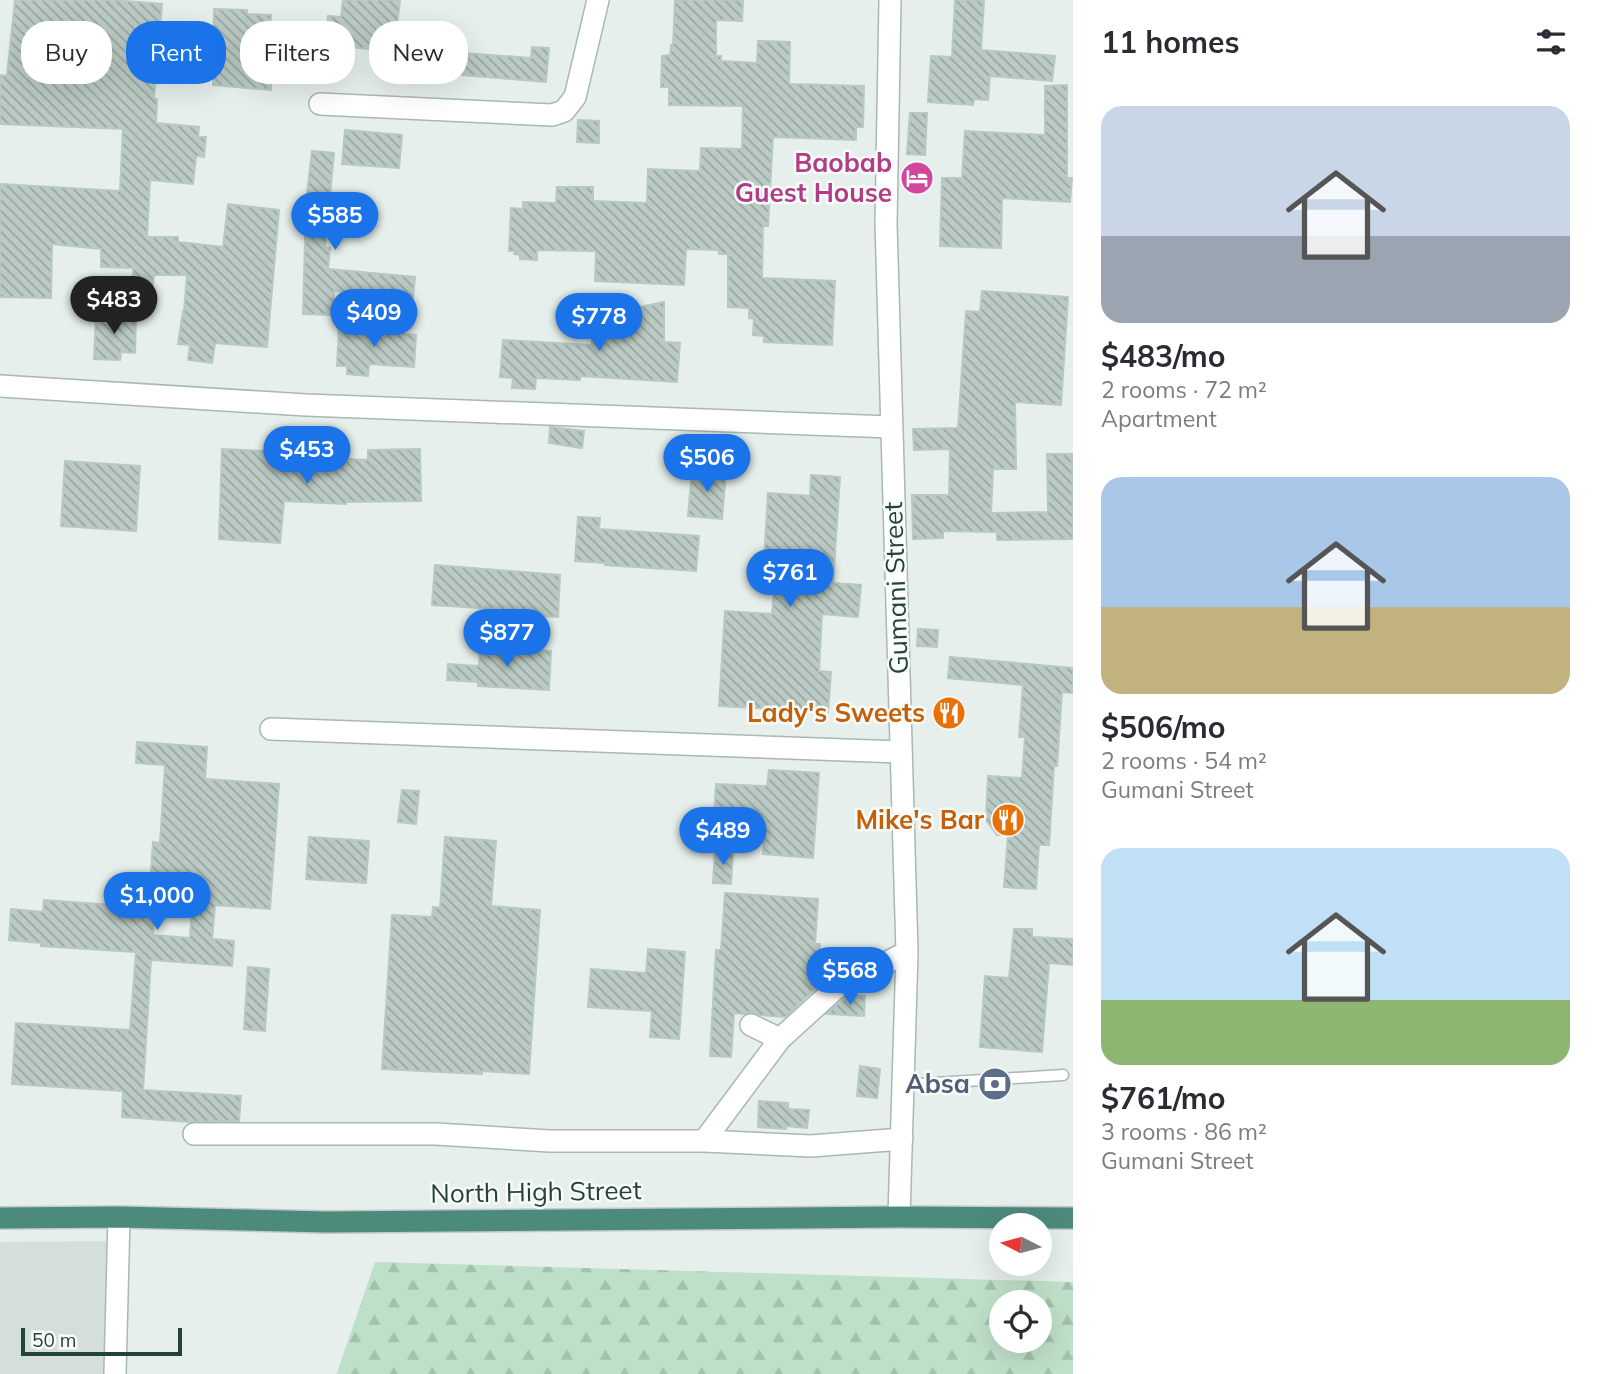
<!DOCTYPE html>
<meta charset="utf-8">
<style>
body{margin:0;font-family:Mulish,sans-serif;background:#f7f7f7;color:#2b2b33;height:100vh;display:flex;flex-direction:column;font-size:26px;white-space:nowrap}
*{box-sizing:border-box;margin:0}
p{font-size:23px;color:#7c7c81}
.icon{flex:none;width:38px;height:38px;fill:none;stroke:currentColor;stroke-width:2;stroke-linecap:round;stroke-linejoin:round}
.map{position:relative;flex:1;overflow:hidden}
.drawer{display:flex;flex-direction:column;background:#fff;width:525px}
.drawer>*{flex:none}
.banner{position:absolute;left:21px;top:21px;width:665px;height:63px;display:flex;gap:14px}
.needle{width:46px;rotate:276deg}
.tools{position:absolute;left:989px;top:1213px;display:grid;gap:14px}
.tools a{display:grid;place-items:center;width:63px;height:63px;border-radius:50%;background:#fff;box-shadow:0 7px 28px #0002;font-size:35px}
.scale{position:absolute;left:21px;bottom:18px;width:161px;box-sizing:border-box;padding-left:7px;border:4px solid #24423a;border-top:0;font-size:19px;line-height:24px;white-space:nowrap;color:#24423a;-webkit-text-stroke:5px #f7fbf9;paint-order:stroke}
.price{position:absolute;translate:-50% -60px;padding:0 16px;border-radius:24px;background:#1a73e8;color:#fff;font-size:23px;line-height:46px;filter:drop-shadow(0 2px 4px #0008)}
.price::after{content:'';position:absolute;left:50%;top:42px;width:21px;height:16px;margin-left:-10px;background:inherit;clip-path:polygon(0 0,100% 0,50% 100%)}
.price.selected{background:#222;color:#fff}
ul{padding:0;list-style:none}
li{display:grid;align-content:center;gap:14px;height:371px;padding:0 28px}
li span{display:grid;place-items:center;height:217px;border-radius:21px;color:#555}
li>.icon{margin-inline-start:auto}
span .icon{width:126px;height:126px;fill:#fffc;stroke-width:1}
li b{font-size:30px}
h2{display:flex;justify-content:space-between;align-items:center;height:84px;padding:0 28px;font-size:30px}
.chip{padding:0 24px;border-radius:28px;background:#fff;box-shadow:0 7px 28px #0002;font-size:24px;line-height:63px}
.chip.selected{background:#1a73e8;color:#fff}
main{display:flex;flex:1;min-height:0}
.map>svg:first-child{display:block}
.built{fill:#d4dfda}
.forest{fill:url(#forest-firs);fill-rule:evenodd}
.building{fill:url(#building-back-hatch);stroke:#b8c9c2;stroke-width:2}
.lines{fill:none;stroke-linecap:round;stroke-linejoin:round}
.service-casing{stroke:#a8b8b2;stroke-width:13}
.minor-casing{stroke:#a8b8b2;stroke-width:24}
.trunk-casing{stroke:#c2cac8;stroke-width:24}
.service{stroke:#fff;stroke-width:10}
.minor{stroke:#fff;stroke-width:21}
.trunk{stroke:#4c8a7c;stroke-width:21}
.labels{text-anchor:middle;stroke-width:5;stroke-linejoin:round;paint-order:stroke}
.hotel-label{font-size:26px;font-weight:bold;fill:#b23c85;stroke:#f7fbf9;text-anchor:end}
.street-label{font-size:26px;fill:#24423a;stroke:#f7fbf9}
.food-label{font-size:26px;font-weight:bold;fill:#c56008;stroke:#f7fbf9;text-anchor:end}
.service-label{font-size:26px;font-weight:bold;fill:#4e5e75;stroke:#f7fbf9;text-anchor:end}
</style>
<main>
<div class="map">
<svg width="1073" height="1374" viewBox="0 0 1073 1374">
<defs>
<pattern id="forest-firs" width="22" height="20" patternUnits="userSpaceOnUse" patternTransform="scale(1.75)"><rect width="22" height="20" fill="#bfe0c8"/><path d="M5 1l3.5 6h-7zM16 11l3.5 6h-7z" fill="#a4c1ad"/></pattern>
<pattern id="building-back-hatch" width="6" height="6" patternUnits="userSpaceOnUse" patternTransform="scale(1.75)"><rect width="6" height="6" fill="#bbcac4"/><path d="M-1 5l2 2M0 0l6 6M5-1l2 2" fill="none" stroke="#98a6a0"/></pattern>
</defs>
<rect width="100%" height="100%" fill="#e6efeb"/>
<path class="built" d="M 110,1241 L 106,1374 L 0,1374 L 0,1242 Z"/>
<path class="forest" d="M 375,1262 L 1073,1282 L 1073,1374 L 335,1374 L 337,1373 ZM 1001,1302 L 1040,1302 L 1040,1340 L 1001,1340 Z"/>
<path class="building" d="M 15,0 L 114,0 L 162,4 L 154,99 L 157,99 L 156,123 L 199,127 L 198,137 L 206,137 L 204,157 L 196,156 L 193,184 L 150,180 L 147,237 L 178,237 L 178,242 L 223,247 L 228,204 L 279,210 L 267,347 L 215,343 L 212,363 L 188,360 L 190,345 L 178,344 L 183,311 L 184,311 L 187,275 L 154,275 L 150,310 L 131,308 L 135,275 L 133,275 L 133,268 L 101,267 L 101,249 L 52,244 L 51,298 L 0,297 L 0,184 L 120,191 L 123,129 L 0,124 L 0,75 L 7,76 Z
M 343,0 L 400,0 L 395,45 L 386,44 L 387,51 L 325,44 L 328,16 L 341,17 Z
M 675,0 L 743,0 L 742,21 L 716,20 L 716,56 L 721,56 L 721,61 L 757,63 L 758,41 L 790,42 L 789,84 L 864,86 L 863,127 L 856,127 L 856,140 L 773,137 L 768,226 L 763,226 L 762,278 L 835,281 L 832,345 L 764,342 L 764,336 L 753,335 L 754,319 L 749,318 L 749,308 L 728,307 L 728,254 L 719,254 L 719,250 L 686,249 L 684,285 L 595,281 L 596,251 L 537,250 L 537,260 L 520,259 L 520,255 L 514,254 L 515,251 L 509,251 L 511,208 L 523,209 L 523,202 L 556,203 L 557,187 L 593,187 L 593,201 L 647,203 L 648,169 L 700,171 L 701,148 L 742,149 L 743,106 L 669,105 L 669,87 L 661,87 L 662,56 L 670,55 L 671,45 L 673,45 Z
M 955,0 L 984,0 L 981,50 L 1055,56 L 1052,81 L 990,76 L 988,100 L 974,99 L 973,105 L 928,102 L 931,56 L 952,57 Z
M 214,9 L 247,10 L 247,14 L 271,15 L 270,38 L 284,38 L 283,67 L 272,67 L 271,90 L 213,85 Z
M 532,47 L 549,48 L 546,82 L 462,75 L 464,53 L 531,58 Z
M 1067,85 L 1067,178 L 1072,178 L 1070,202 L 1002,198 L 1001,248 L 940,246 L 942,178 L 962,178 L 965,131 L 1045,135 L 1045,86 Z
M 910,113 L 927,113 L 925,155 L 907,154 Z
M 578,120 L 599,121 L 599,143 L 577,142 Z
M 345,130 L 402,135 L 399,168 L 342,164 Z
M 312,151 L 334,153 L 325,248 L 330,248 L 328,269 L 415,277 L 413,298 L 334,291 L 333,315 L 303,314 L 306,202 Z
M 982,291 L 1068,297 L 1061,405 L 1015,402 L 1016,469 L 993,469 L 991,513 L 1048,512 L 1047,454 L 1072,454 L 1073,539 L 997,540 L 997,532 L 943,531 L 943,538 L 913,539 L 912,495 L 949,495 L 950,449 L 914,450 L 913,429 L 958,428 L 966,311 L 980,312 Z
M 664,302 L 664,342 L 680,343 L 677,382 L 580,376 L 580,380 L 536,378 L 535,389 L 512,388 L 513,378 L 500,377 L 503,340 L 592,345 L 592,337 L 609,338 L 605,314 Z
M 96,314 L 136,315 L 135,353 L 121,352 L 120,360 L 94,359 Z
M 339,326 L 384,330 L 384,332 L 416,335 L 414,367 L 369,364 L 368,376 L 347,374 L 347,366 L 337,366 Z
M 550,427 L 584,431 L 582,448 L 549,443 Z
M 307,448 L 328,449 L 328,458 L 368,460 L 368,450 L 420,449 L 421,501 L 346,502 L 346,504 L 284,501 L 280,543 L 219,539 L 222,449 L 307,453 Z
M 65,461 L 140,466 L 136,531 L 61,526 Z
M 692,470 L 726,473 L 722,519 L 688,516 Z
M 811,475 L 840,477 L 833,583 L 861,585 L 858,617 L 822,614 L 819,671 L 831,672 L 828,712 L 719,706 L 725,611 L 772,614 L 776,561 L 764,561 L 768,493 L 810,496 Z
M 578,517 L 600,518 L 599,529 L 699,536 L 696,571 L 605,565 L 606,563 L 575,561 Z
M 435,565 L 560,575 L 558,617 L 496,613 L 497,609 L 432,605 Z
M 918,629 L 938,630 L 937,647 L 917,646 Z
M 480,647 L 551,651 L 549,690 L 478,686 L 478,682 L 447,680 L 448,664 L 479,666 Z
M 950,657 L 1073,668 L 1073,693 L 1062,692 L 1057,766 L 1054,766 L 1049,845 L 1039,845 L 1036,889 L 1004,887 L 1008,835 L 997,835 L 986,820 L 988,776 L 1022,778 L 1025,737 L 1019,737 L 1023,685 L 948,678 Z
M 137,742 L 207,747 L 205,779 L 279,784 L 270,909 L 215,905 L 212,939 L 234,941 L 232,966 L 151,960 L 143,1090 L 241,1096 L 239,1121 L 191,1122 L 122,1117 L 123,1091 L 12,1084 L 16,1023 L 130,1030 L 136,952 L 41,946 L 41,943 L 9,940 L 11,909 L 43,912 L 44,900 L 155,908 L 153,935 L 190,938 L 192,904 L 149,901 L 153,842 L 160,843 L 165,765 L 136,763 Z
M 769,770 L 819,773 L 813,858 L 763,854 L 765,819 L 714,815 L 716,784 L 767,786 Z
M 402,790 L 419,791 L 416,824 L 398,822 Z
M 309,837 L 369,841 L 366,883 L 306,879 Z
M 445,837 L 496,841 L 491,906 L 540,910 L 529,1074 L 482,1071 L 482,1074 L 382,1069 L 392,915 L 432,917 L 433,907 L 440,908 Z
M 715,850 L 733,851 L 731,884 L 713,883 Z
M 725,893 L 818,899 L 815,944 L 820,944 L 817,987 L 785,1017 L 760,1015 L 751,1012 L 744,1014 L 734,1013 L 731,1057 L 710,1056 L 716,950 L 721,950 Z
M 1014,929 L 1032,929 L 1032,937 L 1073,939 L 1073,965 L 1049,963 L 1042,1052 L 980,1047 L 985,976 L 1009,978 Z
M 648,949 L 685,952 L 679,1039 L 650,1037 L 652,1011 L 588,1007 L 591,969 L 646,973 Z
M 248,967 L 269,969 L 265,1031 L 244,1029 Z
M 851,996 L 865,996 L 864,1016 L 826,1014 L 843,1000 Z
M 860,1066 L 880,1069 L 877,1098 L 857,1096 Z
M 759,1101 L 788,1103 L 788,1109 L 809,1110 L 807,1128 L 787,1126 L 786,1129 L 758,1127 Z"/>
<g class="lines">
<defs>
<path id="service" d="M 903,1085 L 1063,1075"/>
<path id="minor" d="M 890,0 L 886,223 L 907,952 L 899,1217
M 320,104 L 552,115 L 564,111 L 575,97 L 598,0
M 0,386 L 306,405 L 891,427
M 271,729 L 900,752
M 751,1025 L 780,1039
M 194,1134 L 436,1134 L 550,1141 L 704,1141 L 780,1039 L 835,989 L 907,952
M 704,1141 L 811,1146 L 902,1139
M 115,1374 L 119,1217"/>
<path id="trunk" d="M 0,1218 L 119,1217 L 326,1222 L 899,1217 L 1073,1218"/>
</defs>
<use href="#service" class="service-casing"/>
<use href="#minor" class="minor-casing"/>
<use href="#trunk" class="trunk-casing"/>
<use href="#service" class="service"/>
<use href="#minor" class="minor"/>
<use href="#trunk" class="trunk"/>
</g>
<defs>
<symbol id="hotel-disc" viewBox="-11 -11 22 22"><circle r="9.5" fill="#d1479c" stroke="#f7fbf9"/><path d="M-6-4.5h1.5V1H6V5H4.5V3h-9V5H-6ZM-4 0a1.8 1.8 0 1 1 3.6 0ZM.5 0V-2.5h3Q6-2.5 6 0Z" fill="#fff"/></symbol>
<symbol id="restaurant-disc" viewBox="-11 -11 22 22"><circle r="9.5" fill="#e8710a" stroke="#f7fbf9"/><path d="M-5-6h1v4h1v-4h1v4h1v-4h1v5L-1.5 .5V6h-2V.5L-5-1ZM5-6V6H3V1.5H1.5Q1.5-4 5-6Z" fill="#fff"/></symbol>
<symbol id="bank-disc" viewBox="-11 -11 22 22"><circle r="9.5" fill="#5c6f8a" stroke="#f7fbf9"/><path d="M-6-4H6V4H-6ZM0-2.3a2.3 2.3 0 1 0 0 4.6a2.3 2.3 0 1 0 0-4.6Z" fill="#fff"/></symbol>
</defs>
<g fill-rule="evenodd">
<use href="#hotel-disc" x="898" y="159" width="38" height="38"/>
<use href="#restaurant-disc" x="930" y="694" width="38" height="38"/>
<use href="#restaurant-disc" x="989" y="801" width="38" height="38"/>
<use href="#bank-disc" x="976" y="1065" width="38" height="38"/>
</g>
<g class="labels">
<g class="hotel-label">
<text x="892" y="172">Baobab<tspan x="892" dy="30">Guest House</tspan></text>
</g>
<g class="street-label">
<text transform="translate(896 588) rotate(-92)" y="9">Gumani Street</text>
<text transform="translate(536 1192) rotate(-1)" y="9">North High Street</text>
</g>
<g class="food-label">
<text x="925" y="722">Lady's Sweets</text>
<text x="984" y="829">Mike's Bar</text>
</g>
<g class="service-label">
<text x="970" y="1093">Absa</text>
</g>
</g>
</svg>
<div class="tools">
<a><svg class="needle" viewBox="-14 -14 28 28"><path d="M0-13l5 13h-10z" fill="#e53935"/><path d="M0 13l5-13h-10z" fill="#7c7c81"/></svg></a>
<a><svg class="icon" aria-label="locate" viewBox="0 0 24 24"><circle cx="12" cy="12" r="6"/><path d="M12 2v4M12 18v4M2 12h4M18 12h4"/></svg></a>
</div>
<div class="scale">50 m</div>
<b class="price" style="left:335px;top:252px">$585</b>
<b class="price selected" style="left:114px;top:336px">$483</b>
<b class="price" style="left:374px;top:349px">$409</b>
<b class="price" style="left:599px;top:353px">$778</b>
<b class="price" style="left:307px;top:486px">$453</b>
<b class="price" style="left:707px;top:494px">$506</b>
<b class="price" style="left:790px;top:609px">$761</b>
<b class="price" style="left:507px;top:669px">$877</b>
<b class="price" style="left:723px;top:867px">$489</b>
<b class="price" style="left:157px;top:932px">$1,000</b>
<b class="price" style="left:850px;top:1007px">$568</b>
<div class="banner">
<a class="chip">Buy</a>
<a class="chip selected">Rent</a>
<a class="chip">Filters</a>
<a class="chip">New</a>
</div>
</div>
<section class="drawer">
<h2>11 homes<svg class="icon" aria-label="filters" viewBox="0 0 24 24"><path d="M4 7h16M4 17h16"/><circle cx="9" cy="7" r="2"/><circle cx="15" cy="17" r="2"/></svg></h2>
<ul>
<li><span style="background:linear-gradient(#c9d6e8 60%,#9aa5b1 0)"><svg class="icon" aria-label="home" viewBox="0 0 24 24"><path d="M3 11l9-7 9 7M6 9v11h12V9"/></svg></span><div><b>$483/mo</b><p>2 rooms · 72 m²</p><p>Apartment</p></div></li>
<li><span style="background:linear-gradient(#a9c7e8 60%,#c2b280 0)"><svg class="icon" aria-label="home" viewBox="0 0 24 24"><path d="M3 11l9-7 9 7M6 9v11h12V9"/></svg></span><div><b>$506/mo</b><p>2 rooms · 54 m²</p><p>Gumani Street</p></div></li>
<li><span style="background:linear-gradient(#bfe0f5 70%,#8fb573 0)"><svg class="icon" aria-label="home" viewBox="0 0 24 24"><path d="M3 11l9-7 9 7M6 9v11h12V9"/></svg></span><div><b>$761/mo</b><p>3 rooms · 86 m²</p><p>Gumani Street</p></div></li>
</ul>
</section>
</main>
